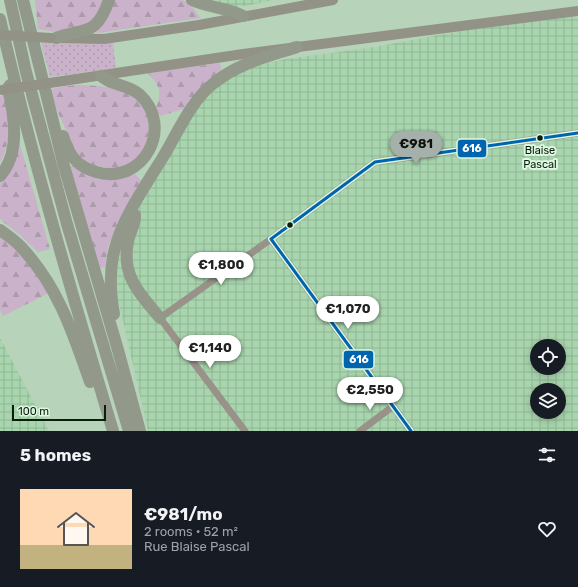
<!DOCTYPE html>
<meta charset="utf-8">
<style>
body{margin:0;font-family:Rubik,sans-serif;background:#242831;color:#f1f3f6;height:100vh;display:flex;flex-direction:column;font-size:15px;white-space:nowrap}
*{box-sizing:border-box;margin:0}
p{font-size:13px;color:#9ea1a6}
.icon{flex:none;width:22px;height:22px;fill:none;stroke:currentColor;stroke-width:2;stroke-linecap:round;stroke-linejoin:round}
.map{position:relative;height:431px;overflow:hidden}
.side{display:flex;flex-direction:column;background:#171b24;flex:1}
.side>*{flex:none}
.fabs{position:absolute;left:530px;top:339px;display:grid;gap:8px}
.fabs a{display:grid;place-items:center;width:36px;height:36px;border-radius:50%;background:#171b24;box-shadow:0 2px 10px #0003;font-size:20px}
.scale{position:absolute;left:12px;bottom:10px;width:94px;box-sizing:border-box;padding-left:4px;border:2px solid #0b1e0e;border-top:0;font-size:11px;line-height:14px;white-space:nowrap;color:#0b1e0e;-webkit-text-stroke:3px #def7e0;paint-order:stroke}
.price{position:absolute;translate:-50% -34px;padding:0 9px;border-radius:14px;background:#fff;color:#222;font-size:13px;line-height:26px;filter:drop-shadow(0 1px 2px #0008)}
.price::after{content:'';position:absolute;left:50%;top:24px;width:12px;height:9px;margin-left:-6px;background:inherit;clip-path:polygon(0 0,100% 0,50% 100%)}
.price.current{background:#a4b0a9;color:#111}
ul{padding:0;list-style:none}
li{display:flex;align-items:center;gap:12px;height:100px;padding:0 20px}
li+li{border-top:1px solid #363941}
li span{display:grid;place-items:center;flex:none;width:112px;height:80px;border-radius:0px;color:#555}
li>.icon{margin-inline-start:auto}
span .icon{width:48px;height:48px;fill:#fffc;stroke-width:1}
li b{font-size:17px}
h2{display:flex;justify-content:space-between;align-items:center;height:48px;padding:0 20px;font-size:17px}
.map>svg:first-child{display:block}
.industrial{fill:url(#industrial-grid);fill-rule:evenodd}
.grass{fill:url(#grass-dots)}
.forest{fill:url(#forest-firs)}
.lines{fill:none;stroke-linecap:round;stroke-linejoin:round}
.street{stroke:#989289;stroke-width:7}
.primary{stroke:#929286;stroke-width:10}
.highway{stroke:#92998b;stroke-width:12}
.primary-bridge{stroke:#929286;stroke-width:10}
.bus-1-casing{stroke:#def7e0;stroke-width:6}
.bus-1{stroke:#0065ae;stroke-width:3}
.bus-dot{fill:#0b1e0e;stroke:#def7e0;stroke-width:1.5}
.labels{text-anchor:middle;stroke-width:4;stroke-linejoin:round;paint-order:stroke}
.bus-label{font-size:11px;fill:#0b1e0e;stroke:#def7e0}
.line-badge{stroke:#def7e0;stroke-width:1.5}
.badge-label{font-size:11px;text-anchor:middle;font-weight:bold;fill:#fff}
</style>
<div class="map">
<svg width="578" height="431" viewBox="0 0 578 431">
<defs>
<pattern id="industrial-grid" width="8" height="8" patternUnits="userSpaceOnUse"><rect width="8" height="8" fill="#a9d5ae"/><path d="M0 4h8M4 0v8" fill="none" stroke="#90b694"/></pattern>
<pattern id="grass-dots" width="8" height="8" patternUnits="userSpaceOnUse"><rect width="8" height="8" fill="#cab3ca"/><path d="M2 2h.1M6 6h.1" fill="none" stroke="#ac9aac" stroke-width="1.8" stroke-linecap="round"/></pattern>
<pattern id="forest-firs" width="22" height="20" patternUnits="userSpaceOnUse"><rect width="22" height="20" fill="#cab3ca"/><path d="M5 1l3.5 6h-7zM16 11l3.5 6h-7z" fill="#ac9aac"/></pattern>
</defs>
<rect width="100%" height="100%" fill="#b7d3ba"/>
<path class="industrial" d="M 204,0 L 276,0 L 233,8 Z
M 578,16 L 578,431 L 148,431 L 117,294 L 116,277 L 121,248 L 129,223 L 199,105 L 215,87 L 253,66 L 286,59 L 375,47 L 460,31 ZM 537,346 L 559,346 L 559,368 L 537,368 ZM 537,390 L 559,390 L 559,412 L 537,412 Z
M 0,338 L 49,431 L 0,431 Z"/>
<path class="grass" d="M 41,43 L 113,43 L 116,68 L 50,77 Z"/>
<path class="forest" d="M 35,0 L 104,0 L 100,10 L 91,22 L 65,34 L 38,29 Z
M 113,0 L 183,0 L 191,5 L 200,18 L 98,33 L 96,30 Z
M 220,63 L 222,70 L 209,80 L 187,108 L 160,116 L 156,108 C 162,90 160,87 148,73 Z
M 80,85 C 98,86 118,86 133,97 C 157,112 152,154 127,166 C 119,169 110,169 103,167 C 96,166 85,163 80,158 C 71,150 69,136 64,126 C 59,113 52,103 48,90 L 65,86 Z
M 4,95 C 9,119 12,141 0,163 L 0,96 Z
M 17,134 L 50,249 L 38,252 L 20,235 L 0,219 L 0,183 C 16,171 17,153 17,134 Z
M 73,166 C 98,181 107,181 135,174 L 142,181 L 118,222 L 108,247 L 105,267 L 98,268 L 69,167 Z
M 0,237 L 16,249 L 39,277 L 49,293 L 3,316 L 0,310 Z"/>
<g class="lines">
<path class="street" d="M 271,239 L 411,431
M 245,431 L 160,318 L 271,239 L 375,162 L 578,133
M 360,431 L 392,407"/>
<path class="primary" d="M 61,38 L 104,39 L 199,25 L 333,0
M 63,81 L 243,54 L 578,11"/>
<path class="highway" d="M 10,0 L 26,72 L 67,224 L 129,431
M 23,0 L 64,166 L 118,350 L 140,431
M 192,0 C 208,8 228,7 243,16
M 0,19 C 32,158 72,294 113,431
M 56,38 C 86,27 96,37 109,0
M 63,136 C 69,155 76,166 96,172 C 144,186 175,126 139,94 C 131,87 121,86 111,82 C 108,81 104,78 101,76
M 0,176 C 21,153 14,115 8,88 L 10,85
M 135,215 C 136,223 129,234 128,242 C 121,276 140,294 160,318
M 0,230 C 7,235 15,240 21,247 C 58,286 73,333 90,382
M 114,314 C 110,292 109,270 115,248 C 123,217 146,185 163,157 C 177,134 192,99 214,83 C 239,63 266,57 297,47"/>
<path class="primary-bridge" d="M 0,35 L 51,38
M 2,90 L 63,81"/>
<defs>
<path id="bus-1" d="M 271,239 L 375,162 L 578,133
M 271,239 L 411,431"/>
</defs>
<use href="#bus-1" class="bus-1-casing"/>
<use href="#bus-1" class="bus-1"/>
</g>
<g class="bus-dot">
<circle cx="540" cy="138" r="3.5"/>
<circle cx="290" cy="225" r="3.5"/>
</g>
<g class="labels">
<g class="bus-label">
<text x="540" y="154">Blaise<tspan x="540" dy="14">Pascal</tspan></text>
</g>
</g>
<g class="line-badge">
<rect x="457" y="139" width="30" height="19" rx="4" fill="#0065ae"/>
<rect x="343" y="350" width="31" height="19" rx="4" fill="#0065ae"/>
</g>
<g class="badge-label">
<text x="472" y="152">616</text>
<text x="359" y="363">616</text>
</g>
</svg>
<div class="fabs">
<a><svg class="icon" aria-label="locate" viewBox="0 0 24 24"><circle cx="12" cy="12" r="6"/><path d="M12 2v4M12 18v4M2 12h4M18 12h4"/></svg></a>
<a><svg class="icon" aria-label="layers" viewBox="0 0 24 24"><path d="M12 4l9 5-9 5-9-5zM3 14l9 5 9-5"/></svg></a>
</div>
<div class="scale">100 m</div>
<b class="price current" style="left:416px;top:165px">€981</b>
<b class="price" style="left:221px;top:286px">€1,800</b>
<b class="price" style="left:348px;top:330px">€1,070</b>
<b class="price" style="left:210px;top:369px">€1,140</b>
<b class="price" style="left:370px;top:411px">€2,550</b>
</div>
<section class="side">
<h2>5 homes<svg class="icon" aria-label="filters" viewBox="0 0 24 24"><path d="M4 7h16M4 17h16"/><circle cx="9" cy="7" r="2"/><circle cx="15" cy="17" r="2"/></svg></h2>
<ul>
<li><span style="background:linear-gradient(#ffd9b3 70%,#c2b280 0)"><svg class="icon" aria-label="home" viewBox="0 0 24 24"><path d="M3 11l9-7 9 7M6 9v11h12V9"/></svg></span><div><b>€981/mo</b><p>2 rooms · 52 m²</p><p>Rue Blaise Pascal</p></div><svg class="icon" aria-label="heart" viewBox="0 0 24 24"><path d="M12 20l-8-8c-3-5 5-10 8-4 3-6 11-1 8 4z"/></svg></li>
</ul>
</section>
